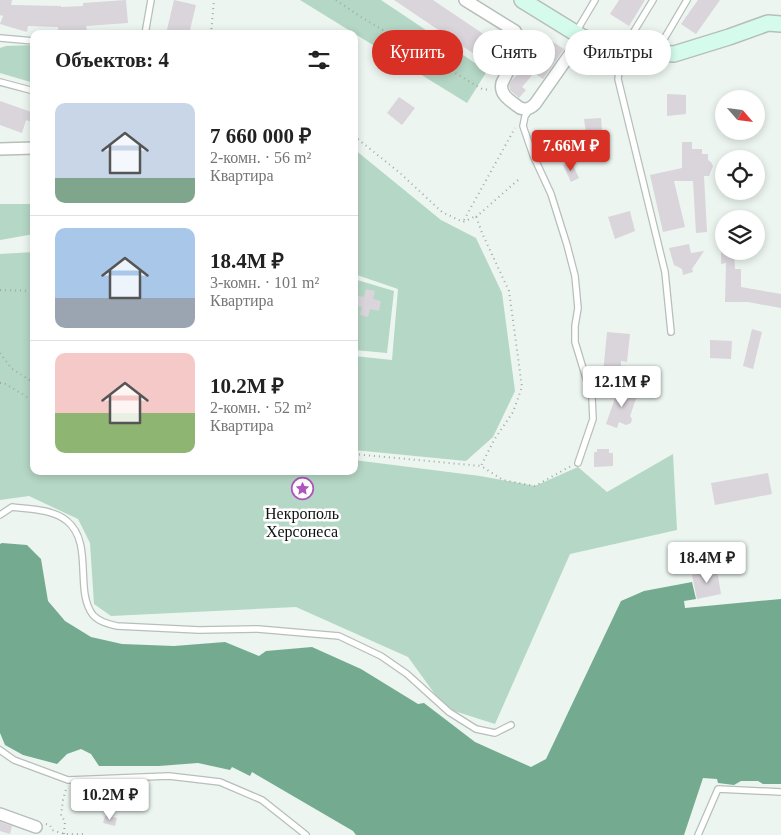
<!DOCTYPE html>
<html lang="ru">
<meta charset="utf-8">
<style>
body{margin:0;font-family:"Times New Roman",serif;background:#f2f2f2;color:#222;height:100vh;display:flex;flex-direction:column;font-size:19px;white-space:nowrap}
*{box-sizing:border-box;margin:0}
p{font-size:16px;color:#767676}
.icon{flex:none;width:28px;height:28px;fill:none;stroke:currentColor;stroke-width:2;stroke-linecap:round;stroke-linejoin:round}
.map{position:relative;flex:1;overflow:hidden}
.side{position:absolute;left:30px;top:30px;width:328px;height:445px;display:flex;flex-direction:column;background:#fff;border-radius:10px;box-shadow:0 2px 8px #0003}
.side>*{flex:none}
.hud{position:absolute;left:372px;top:30px;width:332px;height:45px;display:flex;gap:10px}
.needle{width:32px;rotate:118deg}
.controls{position:absolute;left:715px;top:90px;display:grid;gap:10px}
.controls a{display:grid;place-items:center;width:50px;height:50px;border-radius:50%;background:#fff;box-shadow:0 2px 8px #0003;font-size:25px}
.price{position:absolute;translate:-50% -42px;padding:0 11px;border-radius:5px;background:#fff;color:#222;font-size:16px;line-height:32px;filter:drop-shadow(0 1px 2px #0008)}
.price::after{content:'';position:absolute;left:50%;top:30px;width:15px;height:11px;margin-left:-8px;background:inherit;clip-path:polygon(0 0,100% 0,50% 100%)}
.price.selected{background:#d93025;color:#fff}
ul{padding:0;list-style:none}
li{display:flex;align-items:center;gap:15px;height:125px;padding:0 25px}
li+li{border-top:1px solid #e0e0e0}
li span{display:grid;place-items:center;flex:none;width:140px;height:100px;border-radius:10px;color:#555}
li>.icon{margin-inline-start:auto}
span .icon{width:60px;height:60px;fill:#fffc;stroke-width:1}
li b{font-size:21px}
h2{display:flex;justify-content:space-between;align-items:center;height:60px;padding:0 25px;font-size:21px}
.pill{padding:0 18px;border-radius:22px;background:#fff;box-shadow:0 2px 8px #0003;font-size:18px;line-height:45px}
.pill.selected{background:#d93025;color:#fff}
.map>svg:first-child{display:block}
.green{fill:#b5d7c5}
.water{fill:#74ab90}
.building{fill:#dad4db}
.lines{fill:none;stroke-linecap:round;stroke-linejoin:round}
.lane-casing{stroke:#b6bfba;stroke-width:8}
.street-casing{stroke:#b6bfba;stroke-width:14}
.secondary-casing{stroke:#b6bfba;stroke-width:18}
.path{stroke:#a3aaa6;stroke-width:2;stroke-dasharray:1 4;stroke-linecap:butt}
.lane{stroke:#fff;stroke-width:5.5}
.street{stroke:#fff;stroke-width:11}
.secondary{stroke:#d4fbeb;stroke-width:15}
.labels{text-anchor:middle;stroke-width:5;stroke-linejoin:round;paint-order:stroke}
.poi-label{font-size:16px;fill:#0e1110;stroke:#fff}
</style>
<div class="map">
<svg width="781" height="835" viewBox="0 0 781 835">
<rect width="100%" height="100%" fill="#ecf5f0"/>
<path class="green" d="M 300,0 L 381,0 L 487,71 L 467,103 Z
M 34,45 L 34,83 L 0,73 L 0,48 L 6,46 Z
M 354,149 L 441,220 L 476,238 L 502,293 L 515,391 L 493,437 L 466,461 L 354,450 L 354,356 L 392,360 L 398,289 L 354,274 Z
M 0,204 L 34,204 L 34,234 L 0,240 Z
M 34,252 L 34,471 L 354,471 L 354,460 L 480,476 L 535,486 L 578,467 L 607,492 L 673,454 L 677,530 L 570,554 L 495,724 L 445,708 L 408,657 L 296,607 L 111,616 L 94,604 L 90,543 L 78,519 L 29,496 L 0,500 L 0,254 Z
M 354,279 L 394,291 L 387,353 L 354,350 Z"/>
<path class="water" d="M 2,543 L 27,545 L 41,559 L 48,601 L 65,621 L 91,637 L 122,644 L 174,646 L 225,642 L 259,656 L 266,651 L 312,647 L 361,669 L 418,704 L 424,703 L 475,742 L 531,767 L 546,759 L 621,601 L 644,591 L 692,582 L 696,599 L 684,601 L 685,608 L 781,599 L 781,784 L 763,784 L 758,781 L 741,781 L 734,785 L 718,783 L 717,779 L 703,778 L 684,835 L 356,835 L 353,831 L 252,772 L 250,776 L 232,767 L 230,770 L 198,763 L 159,766 L 99,766 L 91,754 L 81,749 L 67,754 L 57,764 L 23,755 L 5,745 L 0,733 L 0,544 Z"/>
<path class="building" d="M 0,0 L 12,0 L 11,5 L 61,6 L 61,7 L 83,6 L 83,3 L 126,0 L 128,23 L 86,26 L 87,30 L 58,31 L 58,27 L 28,26 L 27,32 L 0,24 L 3,16 L 0,15 Z
M 174,0 L 196,5 L 189,34 L 166,34 Z
M 394,0 L 433,0 L 507,50 L 495,68 Z
M 619,0 L 645,0 L 629,26 L 610,14 Z
M 698,0 L 720,0 L 696,34 L 681,24 Z
M 536,31 L 564,49 L 543,79 L 534,73 L 522,87 L 526,90 L 519,98 L 510,90 L 509,85 L 511,81 L 524,67 L 520,64 L 526,52 L 527,45 Z
M 667,94 L 686,95 L 686,114 L 667,116 Z
M 399,97 L 415,108 L 402,125 L 387,113 Z
M 0,101 L 34,113 L 34,123 L 26,120 L 22,133 L 0,125 Z
M 601,118 L 602,132 L 586,133 L 584,119 Z
M 682,142 L 692,142 L 692,149 L 702,149 L 702,154 L 708,154 L 708,160 L 711,162 L 713,166 L 709,176 L 704,176 L 707,232 L 696,233 L 693,181 L 674,181 L 685,227 L 663,232 L 650,175 L 682,168 Z
M 571,161 L 579,178 L 571,182 L 563,165 Z
M 630,211 L 635,231 L 615,239 L 608,217 Z
M 689,244 L 691,253 L 704,251 L 692,269 L 693,272 L 683,275 L 682,269 L 674,265 L 669,248 Z
M 721,251 L 734,251 L 735,269 L 741,269 L 741,287 L 781,294 L 781,308 L 748,302 L 725,302 L 726,263 L 721,264 Z
M 366,289 L 375,291 L 373,299 L 381,301 L 379,311 L 370,309 L 368,317 L 360,315 L 362,307 L 354,305 L 355,295 L 364,297 Z
M 752,329 L 762,332 L 753,369 L 743,366 Z
M 607,332 L 630,334 L 627,362 L 621,361 L 621,366 L 615,366 L 615,374 L 603,373 Z
M 710,340 L 732,341 L 731,359 L 710,358 Z
M 619,387 L 638,393 L 630,416 L 632,419 L 631,423 L 626,425 L 619,422 L 617,428 L 606,424 Z
M 597,449 L 609,449 L 609,453 L 613,453 L 613,466 L 594,467 L 594,452 L 597,452 Z
M 768,473 L 772,494 L 715,505 L 711,483 Z
M 717,570 L 721,594 L 697,599 L 692,575 Z
M 105,816 L 117,818 L 115,826 L 103,823 Z
M 0,822 L 12,826 L 10,834 L 0,831 Z"/>
<g class="lines">
<defs>
<path id="lane" d="M 653,0 L 622,51 L 618,79 L 665,272 L 671,332
M 576,32 L 595,0
M 145,34 L 151,0
M 0,38 L 34,41
M 657,51 L 687,0
M 0,82 L 34,91
M 531,108 L 525,116 L 523,126 L 533,155 L 551,194 L 567,245 L 575,276 L 578,308 L 575,326 L 575,342 L 592,398 L 593,419 L 578,463
M 0,515 L 12,507 C 29,509 53,509 67,521 C 94,543 74,591 93,615 C 99,622 109,624 117,626 L 199,630 L 258,629 L 339,636 L 381,656 L 407,674 L 449,712 L 476,729 L 495,733 L 511,725
M 0,750 L 14,760 L 68,780 L 169,776 L 220,782 L 262,800 L 306,835
M 698,835 L 718,789 L 781,792"/>
<path id="street" d="M 465,0 L 515,31 C 519,37 521,42 519,49 L 502,83 C 499,95 511,101 520,108 C 526,110 530,109 535,104 L 582,37
M 0,149 L 34,148
M 0,814 L 36,827"/>
<path id="secondary" d="M 522,0 L 582,37 L 622,51 L 674,54 L 729,37 L 768,23 L 781,24"/>
</defs>
<use href="#lane" class="lane-casing"/>
<use href="#street" class="street-casing"/>
<use href="#secondary" class="secondary-casing"/>
<path class="path" d="M 336,0 L 361,17 L 482,89 L 491,90
M 211,34 L 214,0
M 354,136 L 400,173 L 442,212 L 463,222 L 476,216 L 482,233 L 509,291 L 522,387 L 513,412 L 494,440 L 481,466 L 503,480 L 535,486 L 571,466
M 476,217 L 518,180
M 464,220 L 515,128
M 0,290 L 34,291
M 0,353 L 11,368 L 34,383
M 0,383 L 4,383 L 32,400 L 34,398
M 354,454 L 481,466
M 46,824 L 50,825 L 52,830 L 64,834 L 83,834 L 83,835
M 64,834 L 65,821 L 61,816 L 63,800 L 66,789"/>
<use href="#lane" class="lane"/>
<use href="#street" class="street"/>
<use href="#secondary" class="secondary"/>
</g>
<defs>
<symbol id="sight-ring" viewBox="-11 -11 22 22"><circle r="9.5" fill="#fff" stroke="#b053be" stroke-width="1.5"/><path d="M0-6L1.8-2.2L6-1.7L2.9 1.2L3.7 5.4L0 3.3L-3.7 5.4L-2.9 1.2L-6-1.7L-1.8-2.2Z" fill="#b053be"/></symbol>
</defs>
<g fill-rule="evenodd">
<use href="#sight-ring" x="290" y="476" width="25" height="25"/>
</g>
<g class="labels">
<g class="poi-label">
<text x="302" y="519">Некрополь<tspan x="302" dy="18">Херсонеса</tspan></text>
</g>
</g>
</svg>
<div class="controls">
<a><svg class="needle" viewBox="-14 -14 28 28"><path d="M0-13l5 13h-10z" fill="#e53935"/><path d="M0 13l5-13h-10z" fill="#767676"/></svg></a>
<a><svg class="icon" aria-label="locate" viewBox="0 0 24 24"><circle cx="12" cy="12" r="6"/><path d="M12 2v4M12 18v4M2 12h4M18 12h4"/></svg></a>
<a><svg class="icon" aria-label="layers" viewBox="0 0 24 24"><path d="M12 4l9 5-9 5-9-5zM3 14l9 5 9-5"/></svg></a>
</div>
<b class="price selected" style="left:571px;top:172px">7.66M ₽</b>
<b class="price" style="left:622px;top:408px">12.1M ₽</b>
<b class="price" style="left:707px;top:584px">18.4M ₽</b>
<b class="price" style="left:110px;top:821px">10.2M ₽</b>
<div class="hud">
<a class="pill selected">Купить</a>
<a class="pill">Снять</a>
<a class="pill">Фильтры</a>
</div>
<section class="side">
<h2>Объектов: 4<svg class="icon" aria-label="filters" viewBox="0 0 24 24"><path d="M4 7h16M4 17h16"/><circle cx="9" cy="7" r="2"/><circle cx="15" cy="17" r="2"/></svg></h2>
<ul>
<li><span style="background:linear-gradient(#c9d6e8 75%,#7fa58c 0)"><svg class="icon" aria-label="home" viewBox="0 0 24 24"><path d="M3 11l9-7 9 7M6 9v11h12V9"/></svg></span><div><b>7 660 000 ₽</b><p>2-комн. · 56 m²</p><p>Квартира</p></div></li>
<li><span style="background:linear-gradient(#a9c7e8 70%,#9aa5b1 0)"><svg class="icon" aria-label="home" viewBox="0 0 24 24"><path d="M3 11l9-7 9 7M6 9v11h12V9"/></svg></span><div><b>18.4M ₽</b><p>3-комн. · 101 m²</p><p>Квартира</p></div></li>
<li><span style="background:linear-gradient(#f6c9c9 60%,#8fb573 0)"><svg class="icon" aria-label="home" viewBox="0 0 24 24"><path d="M3 11l9-7 9 7M6 9v11h12V9"/></svg></span><div><b>10.2M ₽</b><p>2-комн. · 52 m²</p><p>Квартира</p></div></li>
</ul>
</section>
</div>
